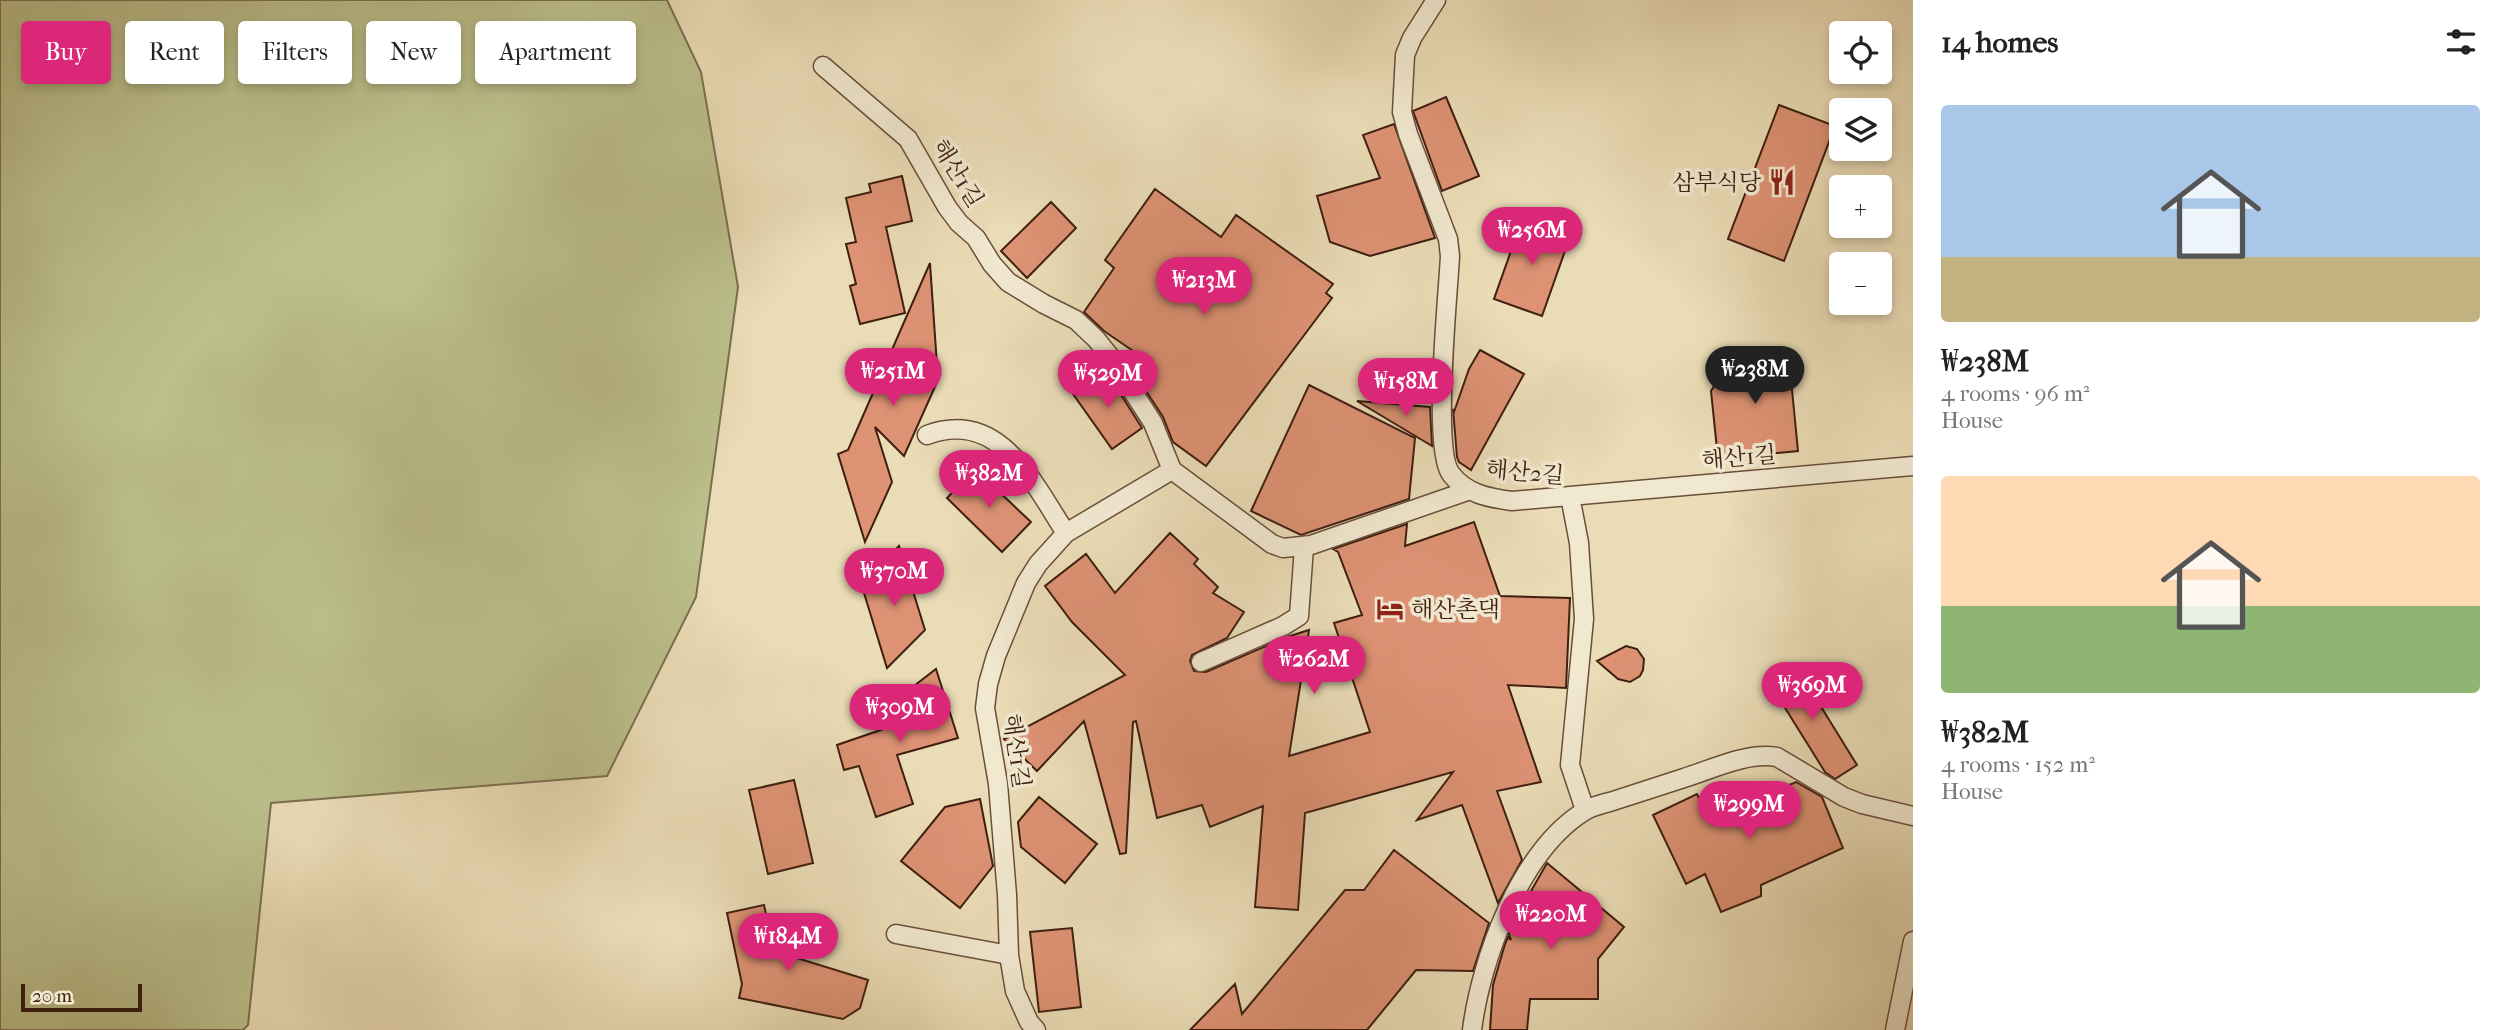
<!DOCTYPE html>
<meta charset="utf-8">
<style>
body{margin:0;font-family:"IM FELL French Canon","Noto Serif KR",serif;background:#f6f6f6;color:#222;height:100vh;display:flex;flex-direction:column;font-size:26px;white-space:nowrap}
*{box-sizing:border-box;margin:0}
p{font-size:23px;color:#767676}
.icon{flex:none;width:38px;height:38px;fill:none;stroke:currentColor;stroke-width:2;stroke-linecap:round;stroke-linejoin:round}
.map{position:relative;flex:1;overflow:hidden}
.drawer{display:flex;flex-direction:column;background:#fff;width:595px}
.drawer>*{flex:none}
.hud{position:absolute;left:21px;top:21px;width:665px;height:63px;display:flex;gap:14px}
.fabs{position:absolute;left:1829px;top:21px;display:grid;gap:14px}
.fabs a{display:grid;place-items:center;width:63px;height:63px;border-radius:7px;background:#fff;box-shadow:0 4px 10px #0003;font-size:35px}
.scale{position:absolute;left:21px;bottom:18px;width:121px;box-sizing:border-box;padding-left:7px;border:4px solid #3e1f10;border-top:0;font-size:19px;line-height:24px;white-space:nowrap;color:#3e1f10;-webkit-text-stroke:5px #f1e8d0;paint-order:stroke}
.price{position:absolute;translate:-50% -60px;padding:0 16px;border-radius:24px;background:#db2777;color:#fff;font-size:23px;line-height:46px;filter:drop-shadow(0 2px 4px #0008)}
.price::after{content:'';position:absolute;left:50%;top:42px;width:21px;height:16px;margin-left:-10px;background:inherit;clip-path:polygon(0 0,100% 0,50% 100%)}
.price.on{background:#222;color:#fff}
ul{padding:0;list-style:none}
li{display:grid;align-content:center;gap:14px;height:371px;padding:0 28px}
li span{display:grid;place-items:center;height:217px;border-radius:7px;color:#555}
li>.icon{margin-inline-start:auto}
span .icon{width:126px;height:126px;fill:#fffc;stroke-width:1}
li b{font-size:30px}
h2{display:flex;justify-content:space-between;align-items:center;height:84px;padding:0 28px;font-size:30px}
.tag{padding:0 24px;border-radius:7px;background:#fff;box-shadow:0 4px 10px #0003;font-size:24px;line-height:63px}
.tag.on{background:#db2777;color:#fff}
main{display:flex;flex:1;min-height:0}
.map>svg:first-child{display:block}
.green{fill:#bbbf8b;stroke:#7c6f4e;stroke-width:2}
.building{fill:#dd9274;stroke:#3e1f10;stroke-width:2}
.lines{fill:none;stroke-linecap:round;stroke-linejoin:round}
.service-casing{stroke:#694e3a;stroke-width:21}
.service{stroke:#f1e8d0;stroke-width:18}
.labels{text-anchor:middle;stroke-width:7;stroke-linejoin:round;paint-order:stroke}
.street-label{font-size:23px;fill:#3e1f10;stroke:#f1e8d0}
.poi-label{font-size:23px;fill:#3e1f10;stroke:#f1e8d0;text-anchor:end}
</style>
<main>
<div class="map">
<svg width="1913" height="1030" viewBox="0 0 1913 1030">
<rect width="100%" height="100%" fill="#eadcb6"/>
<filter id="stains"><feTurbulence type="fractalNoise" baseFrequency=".00286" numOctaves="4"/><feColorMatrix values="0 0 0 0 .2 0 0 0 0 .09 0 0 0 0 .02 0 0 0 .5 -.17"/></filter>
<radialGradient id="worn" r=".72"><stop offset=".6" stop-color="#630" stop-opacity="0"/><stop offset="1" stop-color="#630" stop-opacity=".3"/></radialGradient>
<path class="green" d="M 0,0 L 667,0 L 701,72 L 738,287 L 696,597 L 607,776 L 271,803 L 248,1025 L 243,1030 L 0,1030 Z"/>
<path class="building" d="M 1446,97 L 1479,176 L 1442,191 L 1413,111 Z
M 1779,105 L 1835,126 L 1784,261 L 1728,239 Z
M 1394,124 L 1435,238 L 1370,256 L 1330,242 L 1317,196 L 1380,178 L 1363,135 Z
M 902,176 L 912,221 L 886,227 L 905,313 L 860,324 L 850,286 L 856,284 L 846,244 L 856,242 L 846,198 L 871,192 L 869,184 Z
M 1155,189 L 1221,237 L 1236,215 L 1333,284 L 1326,293 L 1332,298 L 1206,466 L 1173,442 L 1163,417 L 1124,357 L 1133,351 L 1104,331 L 1084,312 L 1114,268 L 1105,260 Z
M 1051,202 L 1076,228 L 1027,278 L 1001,251 Z
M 1523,217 L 1571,234 L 1542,316 L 1494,299 Z
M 930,263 L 938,380 L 904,456 L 875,427 L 892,482 L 865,542 L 838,454 L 848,450 Z
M 1788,349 L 1798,451 L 1718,459 L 1711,391 L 1734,355 Z
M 1480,350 L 1524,374 L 1471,470 L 1459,462 L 1457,457 L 1453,409 L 1454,412 L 1469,369 Z
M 1106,371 L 1142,428 L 1112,449 L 1073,394 Z
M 1309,385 L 1415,438 L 1409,499 L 1301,535 L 1251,511 Z
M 1357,401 L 1430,407 L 1432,446 Z
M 975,469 L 1031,522 L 1002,552 L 947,498 Z
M 1474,522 L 1500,596 L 1570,598 L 1566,688 L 1508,685 L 1541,782 L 1497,791 L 1522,860 L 1498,903 L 1462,805 L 1417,820 L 1453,772 L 1305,813 L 1298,910 L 1255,907 L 1263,806 L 1210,827 L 1202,805 L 1157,818 L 1136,721 L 1133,722 L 1126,853 L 1120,854 L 1084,721 L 1037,771 L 1004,739 L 1125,675 L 1072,622 L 1045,586 L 1086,554 L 1115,593 L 1170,533 L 1198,559 L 1194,564 L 1218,587 L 1213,593 L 1244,612 L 1227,638 L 1192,655 L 1190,661 L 1194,671 L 1206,672 L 1287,637 L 1309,630 L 1289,756 L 1370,732 L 1334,623 L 1362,615 L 1338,552 L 1333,549 L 1407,524 L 1405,546 Z
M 899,546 L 925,630 L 887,668 L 864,593 L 879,588 L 874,572 Z
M 1626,646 L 1637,649 L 1644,659 L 1643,670 L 1640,676 L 1630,682 L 1618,679 L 1597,661 Z
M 1794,663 L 1857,765 L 1835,779 L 1825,772 L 1767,679 Z
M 936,669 L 958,738 L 897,755 L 913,804 L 876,817 L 859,766 L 844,770 L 837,745 L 904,722 L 897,699 Z
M 794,780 L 813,863 L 768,874 L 749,790 Z
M 1796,782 L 1822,797 L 1843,848 L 1761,885 L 1761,896 L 1721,912 L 1705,874 L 1686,884 L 1653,815 L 1697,794 L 1709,819 Z
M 1039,797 L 1097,844 L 1065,883 L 1021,847 L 1018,822 Z
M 980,799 L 993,866 L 960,908 L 901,861 L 945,807 Z
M 1394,850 L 1489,923 L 1473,971 L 1416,970 L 1367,1030 L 1190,1030 L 1235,984 L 1242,1014 L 1345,890 L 1364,890 Z
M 1547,863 L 1624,927 L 1598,959 L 1598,999 L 1530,999 L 1527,1030 L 1490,1030 L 1493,985 L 1505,944 L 1508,937 L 1511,940 L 1509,934 L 1518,914 Z
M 764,905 L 774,951 L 868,980 L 860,1008 L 843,1019 L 739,998 L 742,984 L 727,913 Z
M 1072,928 L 1081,1007 L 1039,1012 L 1030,932 Z"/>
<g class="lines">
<defs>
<path id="service" d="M 1436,0 L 1412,38 L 1405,55 L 1402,112 L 1408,134 L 1448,239 L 1450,256 C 1448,295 1432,450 1451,474 C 1466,494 1489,498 1512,501 L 1913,466
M 823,66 L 908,139 L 947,207 L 959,223 L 976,238 L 992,264 L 1008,282 L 1044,304 L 1076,320 L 1096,339 L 1112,359 L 1153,423 L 1172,470 L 1272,544 L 1283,548 L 1311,545 L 1470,490
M 927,435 C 1000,408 1033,483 1066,533
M 1570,496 L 1579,543 L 1584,619 L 1570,765 L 1585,810
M 1201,662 L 1283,626 L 1299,616 L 1304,547
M 896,934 L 1009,955
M 1036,1030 L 1029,1022 L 1015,991 L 1009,955 L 1007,895 L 998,784 L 985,708 L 988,684 L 996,656 L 1026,583 L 1038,564 L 1066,533 L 1172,470
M 1472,1030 C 1481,959 1520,852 1583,812 C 1591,806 1603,804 1613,801 C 1637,793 1660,786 1684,778 C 1713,769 1747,752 1777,757 L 1844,797 L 1862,804 L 1913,816
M 1895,1030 L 1913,941"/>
</defs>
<use href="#service" class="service-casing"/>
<use href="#service" class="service"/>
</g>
<defs>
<symbol id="restaurant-bare" viewBox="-9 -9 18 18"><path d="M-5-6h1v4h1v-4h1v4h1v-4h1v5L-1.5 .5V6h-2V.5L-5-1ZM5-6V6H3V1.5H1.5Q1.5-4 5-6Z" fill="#8f2418" stroke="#f1e8d0" stroke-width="2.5" paint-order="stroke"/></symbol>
<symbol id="hotel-bare" viewBox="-9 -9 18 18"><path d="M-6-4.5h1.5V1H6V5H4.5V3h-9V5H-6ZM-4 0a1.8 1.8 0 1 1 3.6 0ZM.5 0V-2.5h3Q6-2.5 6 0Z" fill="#8f2418" stroke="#f1e8d0" stroke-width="2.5" paint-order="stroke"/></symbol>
</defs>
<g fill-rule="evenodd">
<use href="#restaurant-bare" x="1763" y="163" width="38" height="38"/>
<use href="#hotel-bare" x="1371" y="590" width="38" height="38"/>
</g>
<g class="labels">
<g class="street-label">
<text transform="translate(958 173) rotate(58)" y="8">해산1길</text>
<text transform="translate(1739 457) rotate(-5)" y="8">해산1길</text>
<text transform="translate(1525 472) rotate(5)" y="8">해산2길</text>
<text transform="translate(1017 751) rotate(82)" y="8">해산1길</text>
</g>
<g class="poi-label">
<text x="1761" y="190">삼부식당</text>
<text x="1411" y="617" text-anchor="start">해산촌댁</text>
</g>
</g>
<rect width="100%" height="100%" filter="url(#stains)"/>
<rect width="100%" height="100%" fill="url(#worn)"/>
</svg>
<div class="fabs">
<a><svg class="icon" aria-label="locate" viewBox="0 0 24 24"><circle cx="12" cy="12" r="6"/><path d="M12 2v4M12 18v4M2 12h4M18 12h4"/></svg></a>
<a><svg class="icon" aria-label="layers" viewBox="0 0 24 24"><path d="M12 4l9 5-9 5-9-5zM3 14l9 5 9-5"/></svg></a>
<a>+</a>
<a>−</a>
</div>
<div class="scale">20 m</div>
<b class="price" style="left:1532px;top:267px">₩256M</b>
<b class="price" style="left:1204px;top:317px">₩213M</b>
<b class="price on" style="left:1755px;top:406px">₩238M</b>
<b class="price" style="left:893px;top:408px">₩251M</b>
<b class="price" style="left:1108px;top:410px">₩529M</b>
<b class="price" style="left:1406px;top:418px">₩158M</b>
<b class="price" style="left:989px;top:510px">₩382M</b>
<b class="price" style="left:894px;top:608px">₩370M</b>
<b class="price" style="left:1314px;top:696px">₩262M</b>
<b class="price" style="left:1812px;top:722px">₩369M</b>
<b class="price" style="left:900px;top:744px">₩309M</b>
<b class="price" style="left:1749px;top:841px">₩299M</b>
<b class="price" style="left:1551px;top:951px">₩220M</b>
<b class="price" style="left:788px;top:973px">₩184M</b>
<div class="hud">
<a class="tag on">Buy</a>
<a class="tag">Rent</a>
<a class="tag">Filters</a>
<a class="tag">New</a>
<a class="tag">Apartment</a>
</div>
</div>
<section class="drawer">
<h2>14 homes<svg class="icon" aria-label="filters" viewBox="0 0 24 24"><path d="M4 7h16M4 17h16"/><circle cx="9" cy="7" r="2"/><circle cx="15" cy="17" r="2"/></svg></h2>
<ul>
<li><span style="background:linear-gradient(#a9c7e8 70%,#c2b280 0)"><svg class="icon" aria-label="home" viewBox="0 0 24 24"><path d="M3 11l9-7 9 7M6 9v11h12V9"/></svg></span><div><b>₩238M</b><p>4 rooms · 96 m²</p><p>House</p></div></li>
<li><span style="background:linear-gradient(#ffd9b3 60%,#8fb573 0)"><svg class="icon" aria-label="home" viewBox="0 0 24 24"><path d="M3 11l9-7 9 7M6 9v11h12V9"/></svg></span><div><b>₩382M</b><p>4 rooms · 152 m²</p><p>House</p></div></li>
</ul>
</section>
</main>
